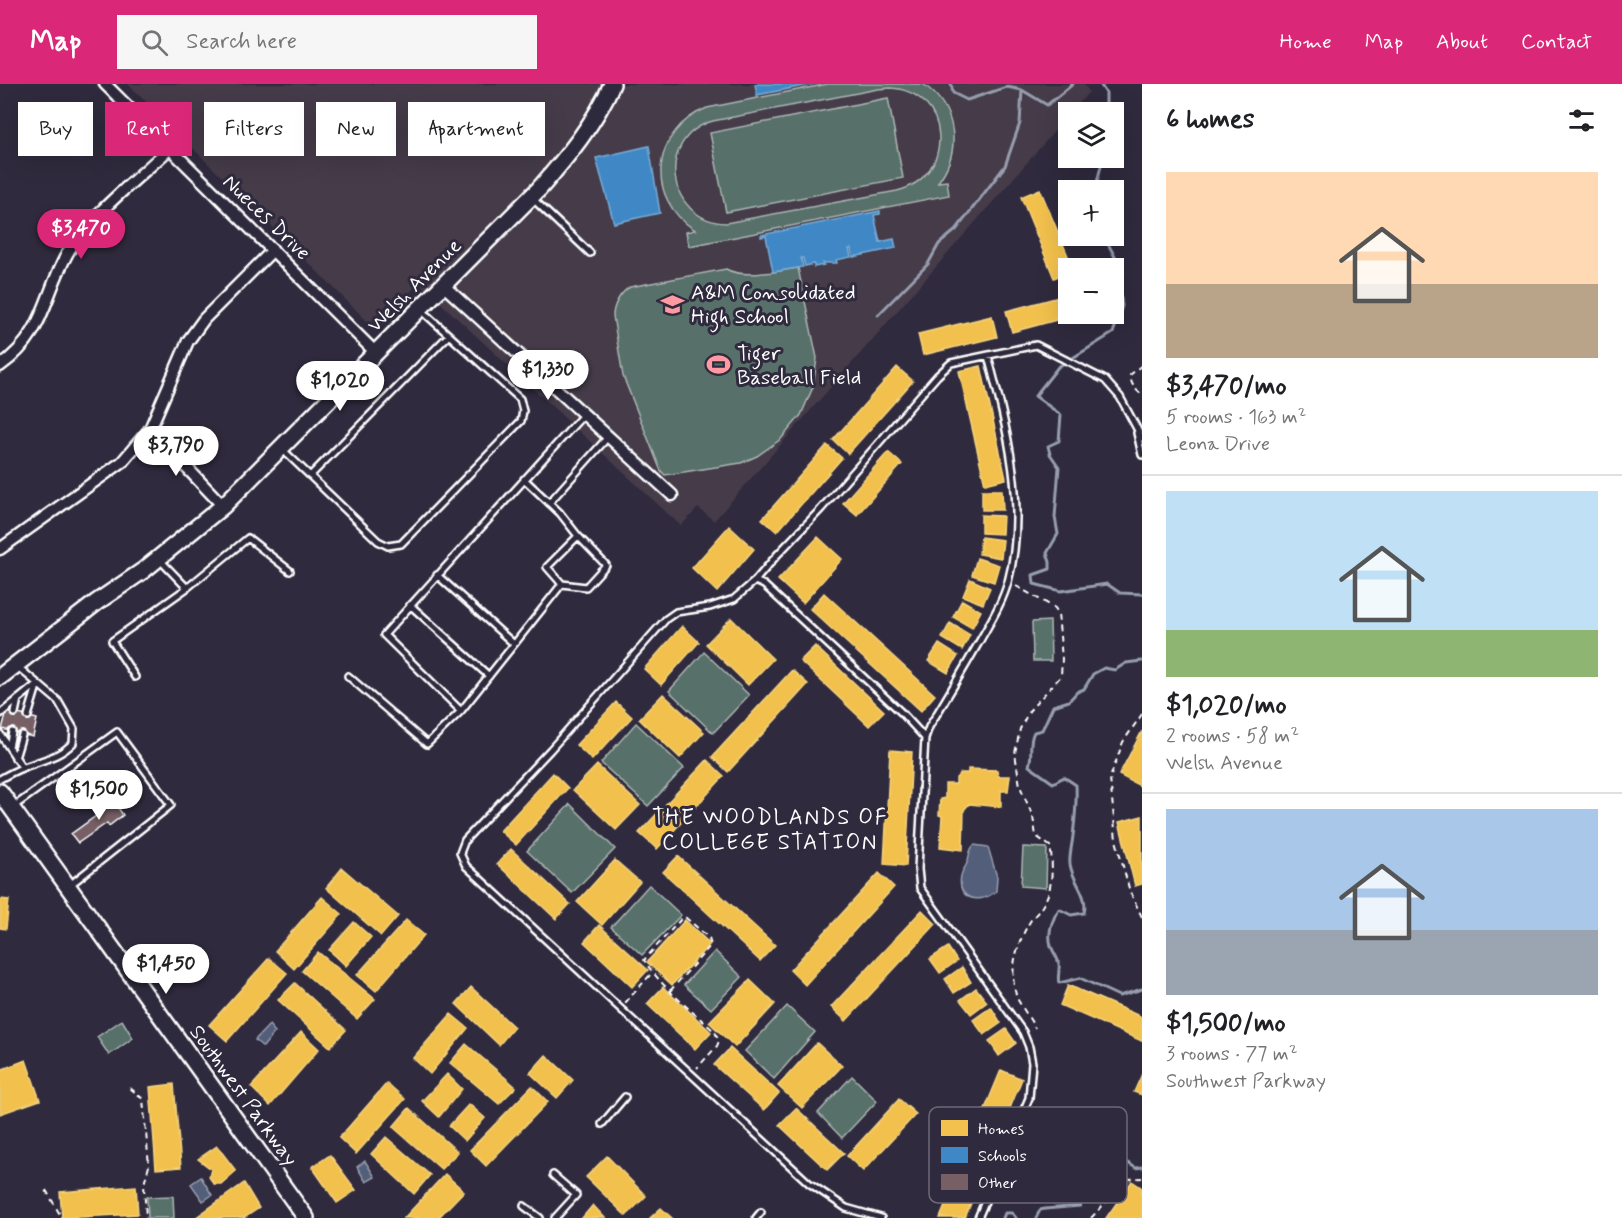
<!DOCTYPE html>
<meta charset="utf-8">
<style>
body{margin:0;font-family:Mynerve,sans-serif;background:#f6f6f6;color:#202124;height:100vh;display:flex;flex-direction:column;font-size:22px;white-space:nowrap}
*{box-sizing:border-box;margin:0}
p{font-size:20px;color:#757577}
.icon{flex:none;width:33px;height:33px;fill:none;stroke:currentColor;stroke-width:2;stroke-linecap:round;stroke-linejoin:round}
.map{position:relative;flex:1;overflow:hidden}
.sheet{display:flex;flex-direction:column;background:#fff;width:480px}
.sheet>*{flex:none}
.guide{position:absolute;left:18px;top:18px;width:570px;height:54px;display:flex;gap:12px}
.buttons{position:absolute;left:1058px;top:18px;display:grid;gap:12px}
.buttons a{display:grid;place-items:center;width:66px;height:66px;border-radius:0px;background:#fff;box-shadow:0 6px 24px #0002;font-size:30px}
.price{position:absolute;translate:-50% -51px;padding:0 14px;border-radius:21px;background:#fff;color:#222;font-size:20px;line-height:39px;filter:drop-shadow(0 2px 3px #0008)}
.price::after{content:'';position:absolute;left:50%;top:36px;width:18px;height:14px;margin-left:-9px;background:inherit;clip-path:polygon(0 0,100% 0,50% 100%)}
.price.current{background:#db2777;color:#fff}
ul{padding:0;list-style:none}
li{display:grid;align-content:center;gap:12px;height:318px;padding:0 24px}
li+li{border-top:2px solid #e0e0e0}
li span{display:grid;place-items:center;height:186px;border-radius:0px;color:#555}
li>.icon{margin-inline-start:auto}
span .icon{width:108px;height:108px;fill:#fffc;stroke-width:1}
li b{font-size:26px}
h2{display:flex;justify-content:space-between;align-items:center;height:72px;padding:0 24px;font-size:26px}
.pill{padding:0 21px;border-radius:0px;background:#fff;box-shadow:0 6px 24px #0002;font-size:21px;line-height:54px}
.pill.current{background:#db2777;color:#fff}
header{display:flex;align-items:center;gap:36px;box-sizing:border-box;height:84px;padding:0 30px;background:#db2777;color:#fff}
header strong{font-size:28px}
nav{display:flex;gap:33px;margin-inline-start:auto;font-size:21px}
.search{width:420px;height:54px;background:#f6f6f6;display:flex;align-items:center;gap:15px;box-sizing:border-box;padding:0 21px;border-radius:0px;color:#757577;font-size:22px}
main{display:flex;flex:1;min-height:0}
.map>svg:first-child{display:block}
.built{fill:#443a49}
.green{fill:#586f6a;stroke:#acb7b4;stroke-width:1.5;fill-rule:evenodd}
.water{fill:#525e7a;stroke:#979eaf;stroke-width:1.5}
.homes{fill:#f2c14e;stroke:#f6d483;stroke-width:1.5}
.schools{fill:#3f88c5;stroke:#79acd6;stroke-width:1.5}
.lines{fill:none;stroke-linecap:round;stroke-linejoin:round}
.stream{stroke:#979eaf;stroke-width:3}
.building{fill:#766066;stroke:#fff;stroke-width:1.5}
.lane-casing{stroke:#fff;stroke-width:10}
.street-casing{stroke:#fff;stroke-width:15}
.secondary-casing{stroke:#fff;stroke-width:20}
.path{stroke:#fff;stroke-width:2;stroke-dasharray:6 4.5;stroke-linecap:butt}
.lane{stroke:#2f2a3d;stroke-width:5}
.street{stroke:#2f2a3d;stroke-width:10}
.secondary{stroke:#2f2a3d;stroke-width:15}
.labels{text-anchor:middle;stroke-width:6;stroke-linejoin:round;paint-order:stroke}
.street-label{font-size:21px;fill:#fff;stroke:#2f2a3d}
.poi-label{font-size:21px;fill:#fff;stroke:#2f2a3d;text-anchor:start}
.neighbourhood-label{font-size:22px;letter-spacing:1.5px;fill:#fff;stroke:#2f2a3d}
.key{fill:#2f2a3d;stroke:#6d6a77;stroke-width:1.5}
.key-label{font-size:16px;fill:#fff}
</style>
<header>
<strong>Map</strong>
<div class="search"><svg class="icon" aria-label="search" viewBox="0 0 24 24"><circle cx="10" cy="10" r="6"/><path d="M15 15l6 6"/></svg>Search here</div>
<nav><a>Home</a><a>Map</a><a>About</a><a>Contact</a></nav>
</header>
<main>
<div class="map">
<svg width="1142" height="1134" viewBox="0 0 1142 1134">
<rect width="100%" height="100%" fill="#2f2a3d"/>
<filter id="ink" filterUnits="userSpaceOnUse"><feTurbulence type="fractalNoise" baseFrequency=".0167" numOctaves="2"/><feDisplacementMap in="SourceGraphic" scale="12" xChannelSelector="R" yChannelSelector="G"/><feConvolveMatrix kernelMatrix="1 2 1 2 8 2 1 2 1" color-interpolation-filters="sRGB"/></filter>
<g filter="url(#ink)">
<path class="built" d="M 128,0 L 1084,0 L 1089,8 L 1071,28 L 1068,28 L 1068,32 L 714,437 L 698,424 L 681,442 L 419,199 L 379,241 L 371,241 Z"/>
<path class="green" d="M 828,0 L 923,0 C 956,23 963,65 938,98 L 947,97 L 949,111 L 689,162 L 686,148 L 695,146 C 644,114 652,46 707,24 ZM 890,4 C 951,7 957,92 897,107 L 726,139 C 666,137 655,53 713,37 L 878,5 Z
M 888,14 L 903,94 L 726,128 L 710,49 Z
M 798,184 L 817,274 L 813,303 L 801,331 L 781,355 L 757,372 L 741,379 L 665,391 L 661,387 L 623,292 L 613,232 C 613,221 621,208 630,203 L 726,185 C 742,195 780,187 798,184 Z
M 1050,537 L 1051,577 L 1033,577 L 1032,538 Z
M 704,568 L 749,611 L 713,649 L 669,607 Z
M 636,639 L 684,684 L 648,722 L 601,679 Z
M 570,720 L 615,765 L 572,809 L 527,767 Z
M 1023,763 L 1047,764 L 1046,804 L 1021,802 Z
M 649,801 L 681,831 L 642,871 L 611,843 Z
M 715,867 L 742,893 L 711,925 L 684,901 Z
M 787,922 L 815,948 L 774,995 L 745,967 Z
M 122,936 L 133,954 L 109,971 L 97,953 Z
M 852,992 L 877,1017 L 842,1054 L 818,1029 Z
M 173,1112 L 174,1134 L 148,1134 L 147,1113 Z"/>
<path class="water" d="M 974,761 L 988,763 L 997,793 L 996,807 C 980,821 956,816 961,792 C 962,786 966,783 967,779 C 970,772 968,767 974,761 Z
M 269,941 L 275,948 L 263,963 L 255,956 Z
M 365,1077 L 375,1093 L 366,1098 L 357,1083 Z
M 201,1093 L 212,1111 L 203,1117 L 191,1100 Z"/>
<path class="homes" d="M 1040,105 L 1073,184 L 1068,184 L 1068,188 L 1054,194 L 1021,113 Z
M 1063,212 L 1068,233 L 1012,248 L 1006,227 Z
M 992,232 L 997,253 L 923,271 L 918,250 Z
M 981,282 L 1006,395 L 985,400 L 959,287 Z
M 897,283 L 913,297 L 848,370 L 833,356 Z
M 827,361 L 842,374 L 777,448 L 762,435 Z
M 888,368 L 902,380 L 857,431 L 843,419 Z
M 982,406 L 1002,406 L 1003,426 L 982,426 Z
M 981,431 L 1003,432 L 1002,450 L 981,449 Z
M 729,442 L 754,465 L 717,508 L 692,484 Z
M 818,453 L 842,475 L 803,519 L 778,496 Z
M 981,453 L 1003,456 L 1001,474 L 979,470 Z
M 977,474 L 999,481 L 994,498 L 972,491 Z
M 970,495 L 990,504 L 983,520 L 963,512 Z
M 824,509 L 935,611 L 921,627 L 810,525 Z
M 962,516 L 981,527 L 972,544 L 953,533 Z
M 731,534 L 773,575 L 748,601 L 706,560 Z
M 950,539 L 970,551 L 962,566 L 942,554 Z
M 682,542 L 699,558 L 661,601 L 644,585 Z
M 939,560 L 958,572 L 948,589 L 928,577 Z
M 815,562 L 884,627 L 869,642 L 800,577 Z
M 792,586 L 808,600 L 728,688 L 712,673 Z
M 663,610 L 704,648 L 680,674 L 639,635 Z
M 616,618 L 632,633 L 592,676 L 576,661 Z
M 1142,647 L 1142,703 L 1119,691 Z
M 890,666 L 912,668 L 906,782 L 884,780 Z
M 707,676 L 724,692 L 657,765 L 639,749 Z
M 597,681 L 640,721 L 616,746 L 573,706 Z
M 968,685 L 997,686 L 998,692 L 1010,692 L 1008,707 L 1001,707 L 1001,723 L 969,720 L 964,726 L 963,766 L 940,763 L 942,732 L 939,731 L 940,715 L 945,714 L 945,700 L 956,700 L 956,694 L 961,689 L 968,689 Z
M 553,689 L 568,704 L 516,761 L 500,747 Z
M 1142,732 L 1142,800 L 1135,802 L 1119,738 Z
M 511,765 L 570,820 L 556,835 L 497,780 Z
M 678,772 L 775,861 L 760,877 L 663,788 Z
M 615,776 L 640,798 L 602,841 L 577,818 Z
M 342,784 L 398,832 L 381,852 L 326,804 Z
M 879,789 L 894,803 L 805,901 L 790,886 Z
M 322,813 L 342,830 L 294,885 L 275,867 Z
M 0,815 L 9,816 L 6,845 L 0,844 Z
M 922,826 L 936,840 L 846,937 L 831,923 Z
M 406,836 L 424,851 L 376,907 L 357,891 Z
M 685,836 L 710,860 L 672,901 L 647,878 Z
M 354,838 L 371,853 L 346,882 L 329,866 Z
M 599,841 L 648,886 L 632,903 L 584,858 Z
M 948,863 L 957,877 L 940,889 L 930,875 Z
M 318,868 L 375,915 L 357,935 L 302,887 Z
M 269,874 L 287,889 L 227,957 L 209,941 Z
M 962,883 L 971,898 L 954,909 L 945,895 Z
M 750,896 L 775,920 L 735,963 L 709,938 Z
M 295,899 L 346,946 L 330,963 L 278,916 Z
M 1068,901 L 1142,933 L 1142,957 L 1060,921 Z
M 471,903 L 514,943 L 499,961 L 456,920 Z
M 663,903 L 711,948 L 695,965 L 647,920 Z
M 976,904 L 987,918 L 971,930 L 960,916 Z
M 991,923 L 1001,939 L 984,951 L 973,936 Z
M 451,930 L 468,944 L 430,990 L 413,974 Z
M 1006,945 L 1016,959 L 999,972 L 989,957 Z
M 301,948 L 319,965 L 270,1022 L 251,1003 Z
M 817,959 L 842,982 L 802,1024 L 778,1002 Z
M 466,960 L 516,1003 L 499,1020 L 450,979 Z
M 730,964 L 779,1009 L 764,1026 L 714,981 Z
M 546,971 L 573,996 L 557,1014 L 530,989 Z
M 26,976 L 40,1016 L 0,1030 L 0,986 Z
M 1001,986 L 1022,995 L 965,1134 L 940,1134 Z
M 447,990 L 462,1005 L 439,1033 L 422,1017 Z
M 1142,990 L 1142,1011 L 1134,1008 Z
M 387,999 L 405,1015 L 356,1070 L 339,1054 Z
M 174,1000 L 181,1083 L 156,1085 L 150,1003 Z
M 532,1002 L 548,1018 L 486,1082 L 470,1066 Z
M 899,1015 L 916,1030 L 863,1087 L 847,1072 Z
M 469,1020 L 485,1034 L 465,1057 L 449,1042 Z
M 409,1024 L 458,1068 L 441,1085 L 393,1043 Z
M 796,1024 L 844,1069 L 827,1086 L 779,1041 Z
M 386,1053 L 430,1091 L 414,1110 L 371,1070 Z
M 217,1062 L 236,1087 L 221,1100 L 214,1100 L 209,1093 L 211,1085 L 198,1075 Z
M 330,1071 L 356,1106 L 337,1119 L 312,1083 Z
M 607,1072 L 646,1112 L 626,1132 L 586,1093 Z
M 445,1090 L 464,1107 L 438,1134 L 404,1134 Z
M 1132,1097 L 1142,1104 L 1142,1134 L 1106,1134 Z
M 244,1099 L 259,1124 L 244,1134 L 195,1134 Z
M 136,1102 L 138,1130 L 62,1134 L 60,1108 Z
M 593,1121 L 605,1134 L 582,1134 Z
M 661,1124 L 672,1134 L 650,1134 Z"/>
<path class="schools" d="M 755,0 L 814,0 L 757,11 Z
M 649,62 L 660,129 L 614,139 L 596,74 Z
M 880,127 L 880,130 L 874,131 L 880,158 L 894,155 L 896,164 L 853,173 L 851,165 L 849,165 L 851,173 L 836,176 L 837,179 L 823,179 L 824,181 L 814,183 L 814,180 L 805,182 L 803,174 L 801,174 L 803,183 L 773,188 L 766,152 L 761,153 L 761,151 Z"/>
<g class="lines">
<path class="stream" d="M 951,0 L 953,9 L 967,16 L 1007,3 L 1022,6 L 1047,21 L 1073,0
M 1100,0 L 1106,9 L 1106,28
M 1095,106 L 1103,74
M 1102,152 C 1112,163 1114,174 1123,187 L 1120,207 L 1122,222 L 1113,249 L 1058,283 L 1035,312 L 1061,331 L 1059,357 L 1048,362 L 1050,370 L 1059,383 L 1055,433 L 1058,450 L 1047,469 L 1050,478 L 1050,485 L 1033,491 L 1034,500 L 1061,507 L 1107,500 L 1120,509 L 1142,510
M 878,231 L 928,180 L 939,160 L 956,146 L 1005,82 L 1020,39 L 1022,6
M 1142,577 L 1126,579 L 1115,586 L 1104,584 L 1093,590 L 1084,605 L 1077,608 L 1069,617 L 1053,622 L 1042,646 L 1034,648 C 1028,659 1033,670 1029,682 L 1053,699 L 1064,693 L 1076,701 C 1077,719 1075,735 1073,752 C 1072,762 1069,771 1070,780 C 1072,797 1089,811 1084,829 L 1071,831 L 1059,825 C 1052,836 1047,848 1051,862 C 1053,868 1058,874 1059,880 C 1060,887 1057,893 1059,899 L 1080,894 L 1119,912 L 1142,905
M 1003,1134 L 1005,1129 L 1012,1129 L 1016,1134
M 1036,1134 L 1040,1126 L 1045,1125 L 1080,1122 L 1084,1116 L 1090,1088 L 1102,1077 L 1126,1078 L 1136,1084 L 1142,1083"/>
</g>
<path class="building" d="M 7,627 L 37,635 L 33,653 L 2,645 Z
M 113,716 L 123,731 L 109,742 L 107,739 L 78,759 L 71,750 L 100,729 L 98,727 Z"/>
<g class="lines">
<defs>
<path id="lane" d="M 532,114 L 590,169
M 1137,349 L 1142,371
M 282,365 L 378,457 L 388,462 L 401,460 L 521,337 L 523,327 L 520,315 L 420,225
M 310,392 L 449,251
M 524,395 L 560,429 L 578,452 L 547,483 L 562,500 L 461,627 L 384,551 L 584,330
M 549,419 L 608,353
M 160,476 L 187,504 L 248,454 L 290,487
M 437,491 L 514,560
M 755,497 L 764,501 L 902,629 L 925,654
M 562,500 L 586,503 L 606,481 L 578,452
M 410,521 L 489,592
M 348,592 L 427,660 L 461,627
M 135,593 L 112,557 L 187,504
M 15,629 L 18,615
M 0,630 L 37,600
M 28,632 L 37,602
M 0,650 L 22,683
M 9,663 L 12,648
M 15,674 L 22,651
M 0,695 C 7,691 14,687 22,684 C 41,676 58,674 73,659 L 74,645 L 58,617 L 18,583
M 13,723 L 117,648 L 171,721 L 70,801
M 602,1040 L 625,1013
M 553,1091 L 576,1111 L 555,1134
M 524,1122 L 540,1134
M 756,1134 L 761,1128
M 881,1134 L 846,1124 L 809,1099 L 466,782 L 460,769 L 465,756 L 550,666 L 666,535 L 676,528 L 710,523 L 734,515 L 755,497 L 777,471 L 821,425 L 937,292 L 951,279 L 1036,261 L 1105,296 L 1120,313 L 1142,354
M 978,1134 L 1029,1014 L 1032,979 L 1029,963 L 1023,948 L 920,804 L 918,785 L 925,654 L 929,643 C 946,615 962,588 978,560 C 989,540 1002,520 1008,498 C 1028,424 1007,344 988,272"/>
<path id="street" d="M 105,0 L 376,269
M 443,201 L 672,411
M 0,282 C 45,250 43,214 67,170 C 87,134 138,94 169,65
M 150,345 L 223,422
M 0,465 L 122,378 L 150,345 L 188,257 L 204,235 L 273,166"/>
<path id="secondary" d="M 0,593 L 97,518 L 144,486 L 223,422 L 539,105 C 567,73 595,39 612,0
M 0,708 L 306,1134"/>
</defs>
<use href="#lane" class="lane-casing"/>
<use href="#street" class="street-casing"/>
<use href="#secondary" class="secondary-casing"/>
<path class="path" d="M 1142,281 L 1130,291 C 1131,301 1135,305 1142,311
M 1016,502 L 1055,524 L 1058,529 L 1062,575 L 1061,592 L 1029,627 L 1020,645 L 1015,669 L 1020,702 L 1033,733 L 1036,752 L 1050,762 C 1053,778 1053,803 1045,817 C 1042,824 1036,830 1031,836 C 1017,858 1007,890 1018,916 C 1023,925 1030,935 1035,944
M 1142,630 L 1123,658 L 1110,694 L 1116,756 L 1130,808 L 1142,833
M 670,907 L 711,861 L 709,854 L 685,833 L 682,834 L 644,876 C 662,904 690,925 715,948 L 719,957 L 717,962 L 697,984
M 625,919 L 651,890
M 130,1004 L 143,1015 L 149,1082 L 144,1100 L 146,1134
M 46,1106 L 62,1134
M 1091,1134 L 1128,1095 L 1142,1094"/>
<use href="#lane" class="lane"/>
<use href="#street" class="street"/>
<use href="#secondary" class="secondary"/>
</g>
</g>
<defs>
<symbol id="school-bare" viewBox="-9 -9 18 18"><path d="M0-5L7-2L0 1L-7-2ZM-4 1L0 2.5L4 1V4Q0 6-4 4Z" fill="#ff9aa2" stroke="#2f2a3d" stroke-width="2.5" paint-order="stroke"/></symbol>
<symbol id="stadium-bare" viewBox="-9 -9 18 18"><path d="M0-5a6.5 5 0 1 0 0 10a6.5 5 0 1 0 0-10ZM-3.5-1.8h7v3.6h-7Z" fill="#ff9aa2" stroke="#2f2a3d" stroke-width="2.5" paint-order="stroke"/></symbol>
</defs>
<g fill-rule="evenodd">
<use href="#school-bare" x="656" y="204" width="33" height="33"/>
<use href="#stadium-bare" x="702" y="264" width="33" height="33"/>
</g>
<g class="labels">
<g class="street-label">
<text transform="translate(267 133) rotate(44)" y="7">Nueces Drive</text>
<text transform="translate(414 201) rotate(-45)" y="7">Welsh Avenue</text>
<text transform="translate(244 1011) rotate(54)" y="7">Southwest Parkway</text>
</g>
<g class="poi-label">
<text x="691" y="215">A&amp;M Consolidated<tspan x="691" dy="24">High School</tspan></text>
<text x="737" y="276">Tiger<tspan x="737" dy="24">Baseball Field</tspan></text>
</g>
<g class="neighbourhood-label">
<text x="770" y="740">THE WOODLANDS OF<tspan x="770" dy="25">COLLEGE STATION</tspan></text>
</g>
</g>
<rect x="929" y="1023" width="198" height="96" rx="9" class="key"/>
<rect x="941" y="1036" width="27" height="16" fill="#f2c14e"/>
<rect x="941" y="1063" width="27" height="16" fill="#3f88c5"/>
<rect x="941" y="1090" width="27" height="16" fill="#766066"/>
<g class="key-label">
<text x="978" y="1050">Homes</text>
<text x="978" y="1077">Schools</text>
<text x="978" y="1104">Other</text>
</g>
</svg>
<div class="buttons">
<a><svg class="icon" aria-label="layers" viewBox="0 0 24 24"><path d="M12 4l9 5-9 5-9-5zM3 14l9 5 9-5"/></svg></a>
<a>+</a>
<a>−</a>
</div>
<b class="price current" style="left:81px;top:176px">$3,470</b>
<b class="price" style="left:548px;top:317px">$1,330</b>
<b class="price" style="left:340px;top:328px">$1,020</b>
<b class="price" style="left:176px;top:393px">$3,790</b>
<b class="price" style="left:99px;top:737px">$1,500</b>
<b class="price" style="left:166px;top:911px">$1,450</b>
<div class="guide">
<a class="pill">Buy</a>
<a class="pill current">Rent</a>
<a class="pill">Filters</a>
<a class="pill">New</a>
<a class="pill">Apartment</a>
</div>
</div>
<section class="sheet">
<h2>6 homes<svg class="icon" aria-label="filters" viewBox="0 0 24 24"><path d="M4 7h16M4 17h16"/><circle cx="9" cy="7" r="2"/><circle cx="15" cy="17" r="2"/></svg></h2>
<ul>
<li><span style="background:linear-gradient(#ffd9b3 60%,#b9a48a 0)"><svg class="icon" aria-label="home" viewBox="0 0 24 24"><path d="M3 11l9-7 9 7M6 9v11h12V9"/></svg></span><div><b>$3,470/mo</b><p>5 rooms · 163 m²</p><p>Leona Drive</p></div></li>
<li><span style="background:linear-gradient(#bfe0f5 75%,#8fb573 0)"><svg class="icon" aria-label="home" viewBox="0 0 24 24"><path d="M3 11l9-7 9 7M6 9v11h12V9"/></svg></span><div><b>$1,020/mo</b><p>2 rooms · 58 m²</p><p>Welsh Avenue</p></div></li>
<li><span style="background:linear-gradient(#a9c7e8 65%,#9aa5b1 0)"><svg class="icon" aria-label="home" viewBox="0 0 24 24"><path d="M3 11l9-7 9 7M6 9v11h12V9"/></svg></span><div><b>$1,500/mo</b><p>3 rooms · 77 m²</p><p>Southwest Parkway</p></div></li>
</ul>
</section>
</main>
